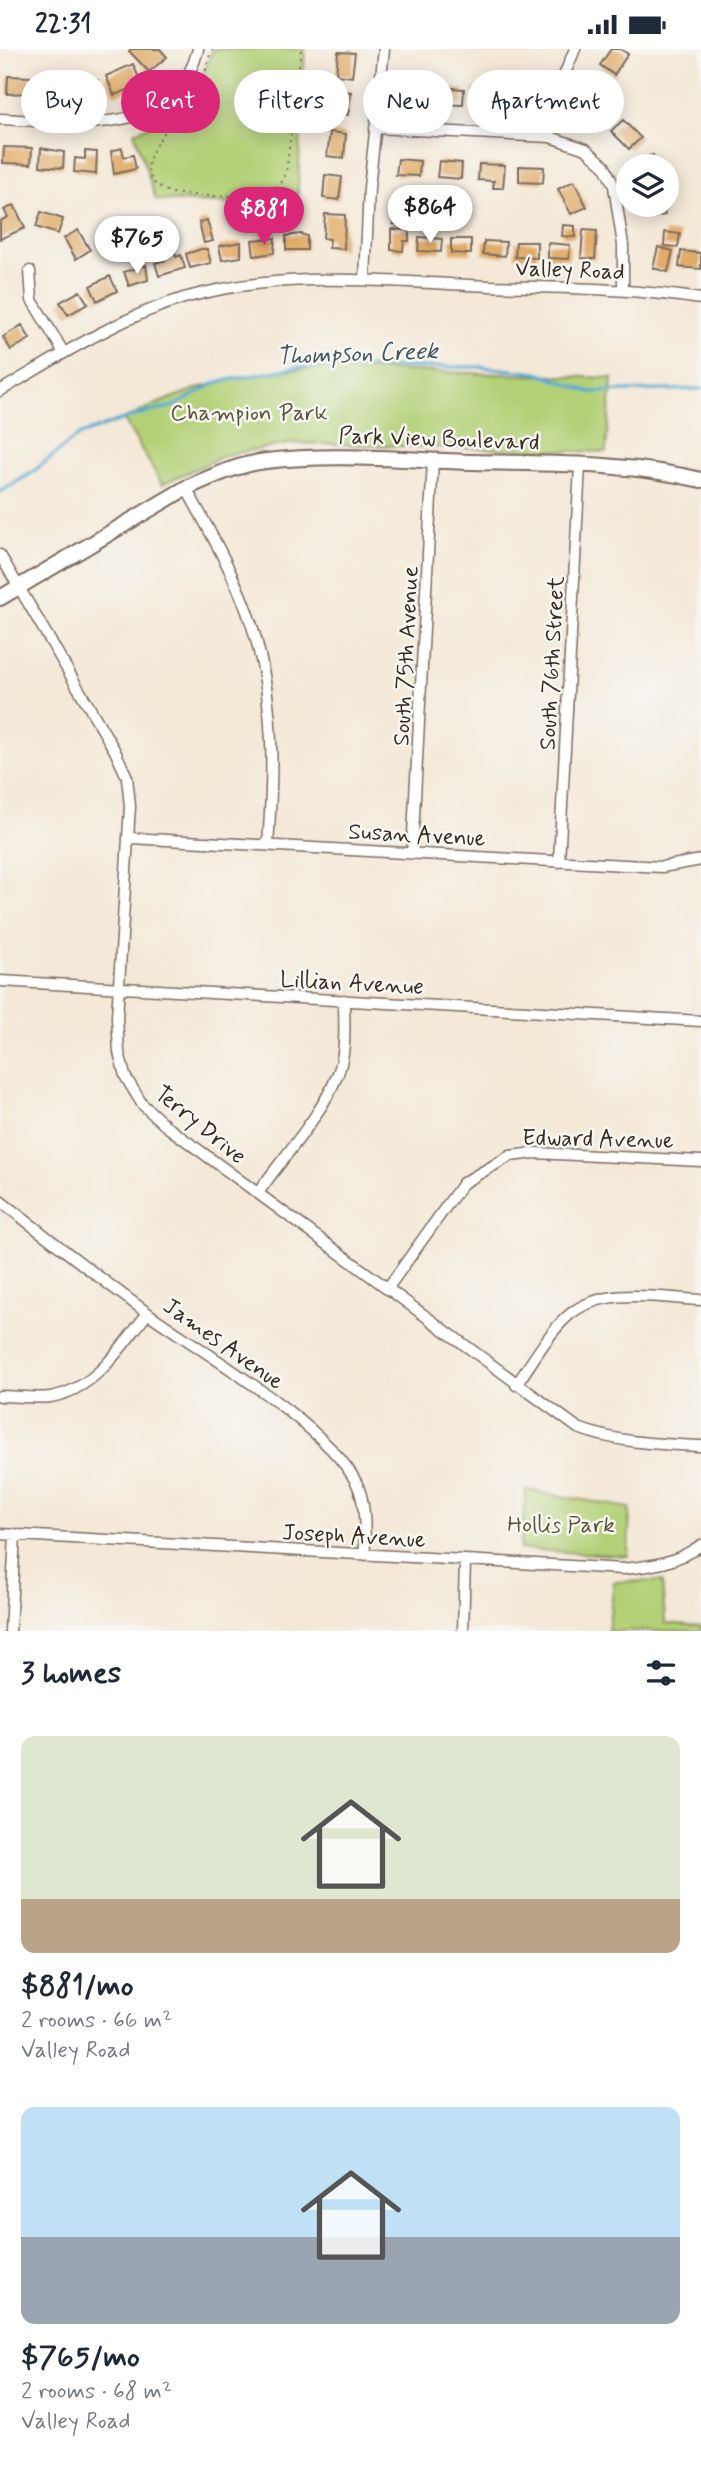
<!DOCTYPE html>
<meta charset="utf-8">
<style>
body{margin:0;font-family:Mynerve,sans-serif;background:#f6f6f7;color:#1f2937;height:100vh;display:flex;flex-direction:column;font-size:26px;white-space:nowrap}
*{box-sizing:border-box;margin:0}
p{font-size:23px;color:#747a83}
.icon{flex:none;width:38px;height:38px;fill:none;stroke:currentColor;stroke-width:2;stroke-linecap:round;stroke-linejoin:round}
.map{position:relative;height:1582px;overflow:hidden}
.panel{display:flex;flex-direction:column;background:#fff;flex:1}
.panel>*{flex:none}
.top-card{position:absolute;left:21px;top:21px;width:660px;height:63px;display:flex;gap:14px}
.buttons{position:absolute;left:616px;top:105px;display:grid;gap:14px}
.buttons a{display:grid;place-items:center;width:63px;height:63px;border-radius:50%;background:#fff;box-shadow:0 4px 18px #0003;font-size:35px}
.price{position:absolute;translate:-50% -60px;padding:0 16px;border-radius:24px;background:#fff;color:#222;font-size:23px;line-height:46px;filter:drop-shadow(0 2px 4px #0008)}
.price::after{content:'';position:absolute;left:50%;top:42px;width:21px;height:16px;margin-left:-10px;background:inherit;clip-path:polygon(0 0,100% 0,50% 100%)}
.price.on{background:#db2777;color:#fff}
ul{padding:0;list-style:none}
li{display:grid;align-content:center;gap:14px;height:371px;padding:0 21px}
li span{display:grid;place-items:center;height:217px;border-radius:14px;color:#555}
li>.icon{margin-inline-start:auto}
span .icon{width:126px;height:126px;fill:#fffc;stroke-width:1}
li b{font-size:30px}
h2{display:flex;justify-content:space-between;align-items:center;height:84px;padding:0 21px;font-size:30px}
.chip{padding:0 24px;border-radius:32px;background:#fff;box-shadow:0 4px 18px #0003;font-size:24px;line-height:63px}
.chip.on{background:#db2777;color:#fff}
.status{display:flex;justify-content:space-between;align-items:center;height:49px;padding:0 35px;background:#fff;direction:ltr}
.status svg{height:19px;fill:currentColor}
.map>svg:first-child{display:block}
.green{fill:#b3d076;stroke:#777d4a;stroke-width:2}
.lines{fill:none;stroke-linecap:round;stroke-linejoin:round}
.stream{stroke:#56aad2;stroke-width:3.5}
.building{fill:#e1ab68}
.street-casing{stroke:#7c6c5f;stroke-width:13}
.secondary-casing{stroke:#7c6c5f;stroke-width:18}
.path{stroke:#7c6c5f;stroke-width:2;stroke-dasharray:2 5;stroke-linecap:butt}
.street{stroke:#fff;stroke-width:10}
.secondary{stroke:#fff;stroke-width:14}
.labels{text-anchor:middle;stroke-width:5;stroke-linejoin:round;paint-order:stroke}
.street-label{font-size:23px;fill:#3b2a1e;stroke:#f6f6f2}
.park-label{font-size:23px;fill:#595434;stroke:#f6f6f2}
.water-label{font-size:24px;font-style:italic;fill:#44575d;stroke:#f6f6f2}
</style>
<div class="status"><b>22:31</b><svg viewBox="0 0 49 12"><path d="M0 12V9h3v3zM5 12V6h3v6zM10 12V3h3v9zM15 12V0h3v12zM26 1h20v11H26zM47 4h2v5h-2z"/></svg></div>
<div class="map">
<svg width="701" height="1582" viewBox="0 0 701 1582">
<rect width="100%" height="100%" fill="#f6f6f2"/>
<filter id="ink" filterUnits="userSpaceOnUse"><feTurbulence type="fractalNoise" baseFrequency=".0143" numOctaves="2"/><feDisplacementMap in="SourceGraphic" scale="14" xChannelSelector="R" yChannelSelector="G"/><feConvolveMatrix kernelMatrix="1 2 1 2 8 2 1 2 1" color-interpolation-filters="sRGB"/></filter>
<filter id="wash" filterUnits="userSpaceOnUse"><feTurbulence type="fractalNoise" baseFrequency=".00686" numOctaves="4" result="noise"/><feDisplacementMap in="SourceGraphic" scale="28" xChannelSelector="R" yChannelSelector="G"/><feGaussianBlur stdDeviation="1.57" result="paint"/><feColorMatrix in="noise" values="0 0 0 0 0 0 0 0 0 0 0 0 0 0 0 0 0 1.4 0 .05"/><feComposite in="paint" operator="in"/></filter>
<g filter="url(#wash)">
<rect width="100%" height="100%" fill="#f4e8d7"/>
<path class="green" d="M 213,0 L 305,0 L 297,158 L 156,151 L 134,83 C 176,69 199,41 213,0 Z
M 325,319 L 612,329 L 606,403 L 294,394 L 226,406 L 162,435 L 124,371 C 188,336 253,320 325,319 Z
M 526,1441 L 630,1459 L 628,1507 L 520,1500 Z
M 662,1532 L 665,1574 L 701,1577 L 701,1582 L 608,1582 L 614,1533 Z"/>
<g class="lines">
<path class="stream" d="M 0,443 L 30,425 L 79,386 L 129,368 L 174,357 L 217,333 L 300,318 L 482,318 L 537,324 L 590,343 L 701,340"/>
</g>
<g id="blocks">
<path class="building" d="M 131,0 L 160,0 L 167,8 L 149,23 L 129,2 Z
M 611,0 L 620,0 L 628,5 L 614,26 L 600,16 Z
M 338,3 L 355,4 L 352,28 L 336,26 Z
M 133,15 L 142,36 L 114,46 L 106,27 Z
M 8,27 L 31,28 L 30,44 L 7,45 Z
M 38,29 L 66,31 L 64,47 L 37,45 Z
M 74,30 L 98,31 L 97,48 L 73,49 Z
M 529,34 L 535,49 L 512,57 L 506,42 Z
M 402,36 L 426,37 L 425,53 L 402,52 Z
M 438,38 L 464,40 L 463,56 L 436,55 Z
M 325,40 L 351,43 L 348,66 L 332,64 L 333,54 L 323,53 Z
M 473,40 L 497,41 L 497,54 L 473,53 Z
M 585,50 L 607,60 L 600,75 L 579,65 Z
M 623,71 L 641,89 L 629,100 L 611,82 Z
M 330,83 L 346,85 L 344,109 L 327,107 Z
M 4,98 L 32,99 L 31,115 L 3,114 Z
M 41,99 L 64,103 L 63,119 L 40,117 Z
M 122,99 L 124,108 L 133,106 L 136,120 L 114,125 L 111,102 Z
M 85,102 L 97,103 L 96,125 L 74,123 L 75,109 L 85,110 Z
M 653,106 L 656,117 L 639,117 L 637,110 Z
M 398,110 L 420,112 L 419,127 L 396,126 Z
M 439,112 L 462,114 L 461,130 L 437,128 Z
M 479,115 L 505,116 L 503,139 L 493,139 L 494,132 L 478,131 Z
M 519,117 L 544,118 L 543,134 L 519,133 Z
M 325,126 L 342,128 L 339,151 L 323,149 Z
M 574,132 L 587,158 L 571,165 L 558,140 Z
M 14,156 L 25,179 L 0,190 L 0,172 L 8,168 L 4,161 Z
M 646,156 L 663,156 L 665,166 L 648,169 Z
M 41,163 L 63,170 L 58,185 L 36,178 Z
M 325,165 L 345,166 L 344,200 L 329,199 L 330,190 L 323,189 Z
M 393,165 L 407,166 L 406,176 L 393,175 Z
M 207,171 L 213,192 L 204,194 L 199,173 Z
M 563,176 L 575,177 L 575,188 L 562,187 Z
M 391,180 L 409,181 L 409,192 L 404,192 L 403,202 L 391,201 Z
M 78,181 L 90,201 L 76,210 L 64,189 Z
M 139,181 L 143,195 L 130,199 L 126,185 Z
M 583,181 L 597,182 L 595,210 L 581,209 Z
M 665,183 L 680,185 L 678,198 L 664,197 Z
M 301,185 L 307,187 L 307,201 L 286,201 L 286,187 Z
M 419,188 L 442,190 L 441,203 L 418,202 Z
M 275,189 L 274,204 L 254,207 L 252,191 Z
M 451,190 L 471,190 L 471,205 L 451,204 Z
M 484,192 L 506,193 L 505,207 L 483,205 Z
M 241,193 L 241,208 L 222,211 L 219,197 Z
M 516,193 L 537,193 L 537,209 L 515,208 Z
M 548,194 L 570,196 L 569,210 L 548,209 Z
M 172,195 L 176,208 L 181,206 L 185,219 L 159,227 L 155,214 L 165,211 L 161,199 Z
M 658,198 L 673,202 L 668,223 L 653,219 Z
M 201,200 L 207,200 L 211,214 L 190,219 L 186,205 Z
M 681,202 L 701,204 L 701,220 L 679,218 Z
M 146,216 L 148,231 L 129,237 L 124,223 Z
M 110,227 L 117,242 L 97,252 L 90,237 Z
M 80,242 L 88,255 L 68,266 L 60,253 Z
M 22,276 L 30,290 L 11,301 L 3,288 Z"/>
</g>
</g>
<g filter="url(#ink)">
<use href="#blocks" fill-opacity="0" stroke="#7c6c5f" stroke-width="2"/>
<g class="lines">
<defs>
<path id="street" d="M 0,70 C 71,73 175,93 198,0
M 375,79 L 550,88 L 586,100 L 604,116 L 614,137 L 623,196 L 623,241
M 550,88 L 558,41 L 575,0
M 30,222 L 32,251 L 64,304
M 365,231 L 369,139 L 384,0
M 0,342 C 59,307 118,269 184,249 C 284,220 388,233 490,237 C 560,239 631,239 701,250
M 186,439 C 213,488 243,540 257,594 C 275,661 273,728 268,796
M 0,506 L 115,702 L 127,728 L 130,757 L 117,968 L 119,1003 L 125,1027 L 142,1055 L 166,1077 L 578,1379 C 618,1394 658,1395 701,1397
M 130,789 L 662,818 L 701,811
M 412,804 L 433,411
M 559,813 L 580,417
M 0,932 L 701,972
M 258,1144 C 283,1108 321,1067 337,1027 C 347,1004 344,975 344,951
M 0,1152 C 50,1190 99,1229 149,1265 C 205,1305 326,1375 356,1433 C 367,1454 364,1483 365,1506
M 387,1240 L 463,1134 L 510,1107 L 535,1104 L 701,1112
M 516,1336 C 532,1314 548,1284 569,1266 C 603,1237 659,1249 701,1251
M 0,1347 C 16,1347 34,1350 50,1348 C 96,1341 121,1297 148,1264
M 0,1485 L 623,1520 C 653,1517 676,1514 701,1496
M 10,1582 L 15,1485
M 463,1582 L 465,1512"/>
<path id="secondary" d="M 0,549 L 186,439 C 211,428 239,415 266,412 C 334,404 405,411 473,413 C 549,415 627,413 701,431"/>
</defs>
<use href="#street" class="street-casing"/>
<use href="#secondary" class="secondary-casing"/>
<path class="path" d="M 213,0 C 205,13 207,28 199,41 C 185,65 111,123 172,144 C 194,147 261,151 278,137 C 284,132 286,125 287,117 L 301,0"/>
<use href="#street" class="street"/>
<use href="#secondary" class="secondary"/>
</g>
</g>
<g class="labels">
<g class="street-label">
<text transform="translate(570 220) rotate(2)" y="8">Valley Road</text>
<text transform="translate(439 389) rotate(2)" y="8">Park View Boulevard</text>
<text transform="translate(405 607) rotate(-87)" y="8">South 75th Avenue</text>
<text transform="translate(551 614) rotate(-87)" y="8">South 76th Street</text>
<text transform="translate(417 785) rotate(3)" y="8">Susan Avenue</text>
<text transform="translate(352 933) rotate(3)" y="8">Lillian Avenue</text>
<text transform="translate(201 1075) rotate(39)" y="8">Terry Drive</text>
<text transform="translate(598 1089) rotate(1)" y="8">Edward Avenue</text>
<text transform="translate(224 1294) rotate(35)" y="8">James Avenue</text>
<text transform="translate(354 1486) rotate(3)" y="8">Joseph Avenue</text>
</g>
<g class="park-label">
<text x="249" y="371">Champion Park</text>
<text x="561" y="1483">Hollis Park</text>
</g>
<g class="water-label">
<text transform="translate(357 304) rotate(-2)" y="8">Thompson Creek</text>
</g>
</g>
</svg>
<div class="buttons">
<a><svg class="icon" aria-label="layers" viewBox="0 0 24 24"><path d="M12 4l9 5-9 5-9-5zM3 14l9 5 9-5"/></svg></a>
</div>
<b class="price" style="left:430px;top:196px">$864</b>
<b class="price on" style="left:264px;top:198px">$881</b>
<b class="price" style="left:137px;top:227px">$765</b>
<div class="top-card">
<a class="chip">Buy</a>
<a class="chip on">Rent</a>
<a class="chip">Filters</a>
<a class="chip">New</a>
<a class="chip">Apartment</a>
</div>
</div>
<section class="panel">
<h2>3 homes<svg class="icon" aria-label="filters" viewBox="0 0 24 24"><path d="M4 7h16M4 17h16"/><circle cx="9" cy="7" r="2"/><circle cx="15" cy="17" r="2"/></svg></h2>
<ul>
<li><span style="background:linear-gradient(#dfe7d0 75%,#b9a48a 0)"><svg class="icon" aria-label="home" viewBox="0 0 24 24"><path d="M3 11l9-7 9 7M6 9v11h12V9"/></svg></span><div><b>$881/mo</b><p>2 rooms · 66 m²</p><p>Valley Road</p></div></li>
<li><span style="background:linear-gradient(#bfe0f5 60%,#9aa5b1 0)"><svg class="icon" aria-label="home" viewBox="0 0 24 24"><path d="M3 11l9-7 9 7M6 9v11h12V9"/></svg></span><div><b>$765/mo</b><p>2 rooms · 68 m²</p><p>Valley Road</p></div></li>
</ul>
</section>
